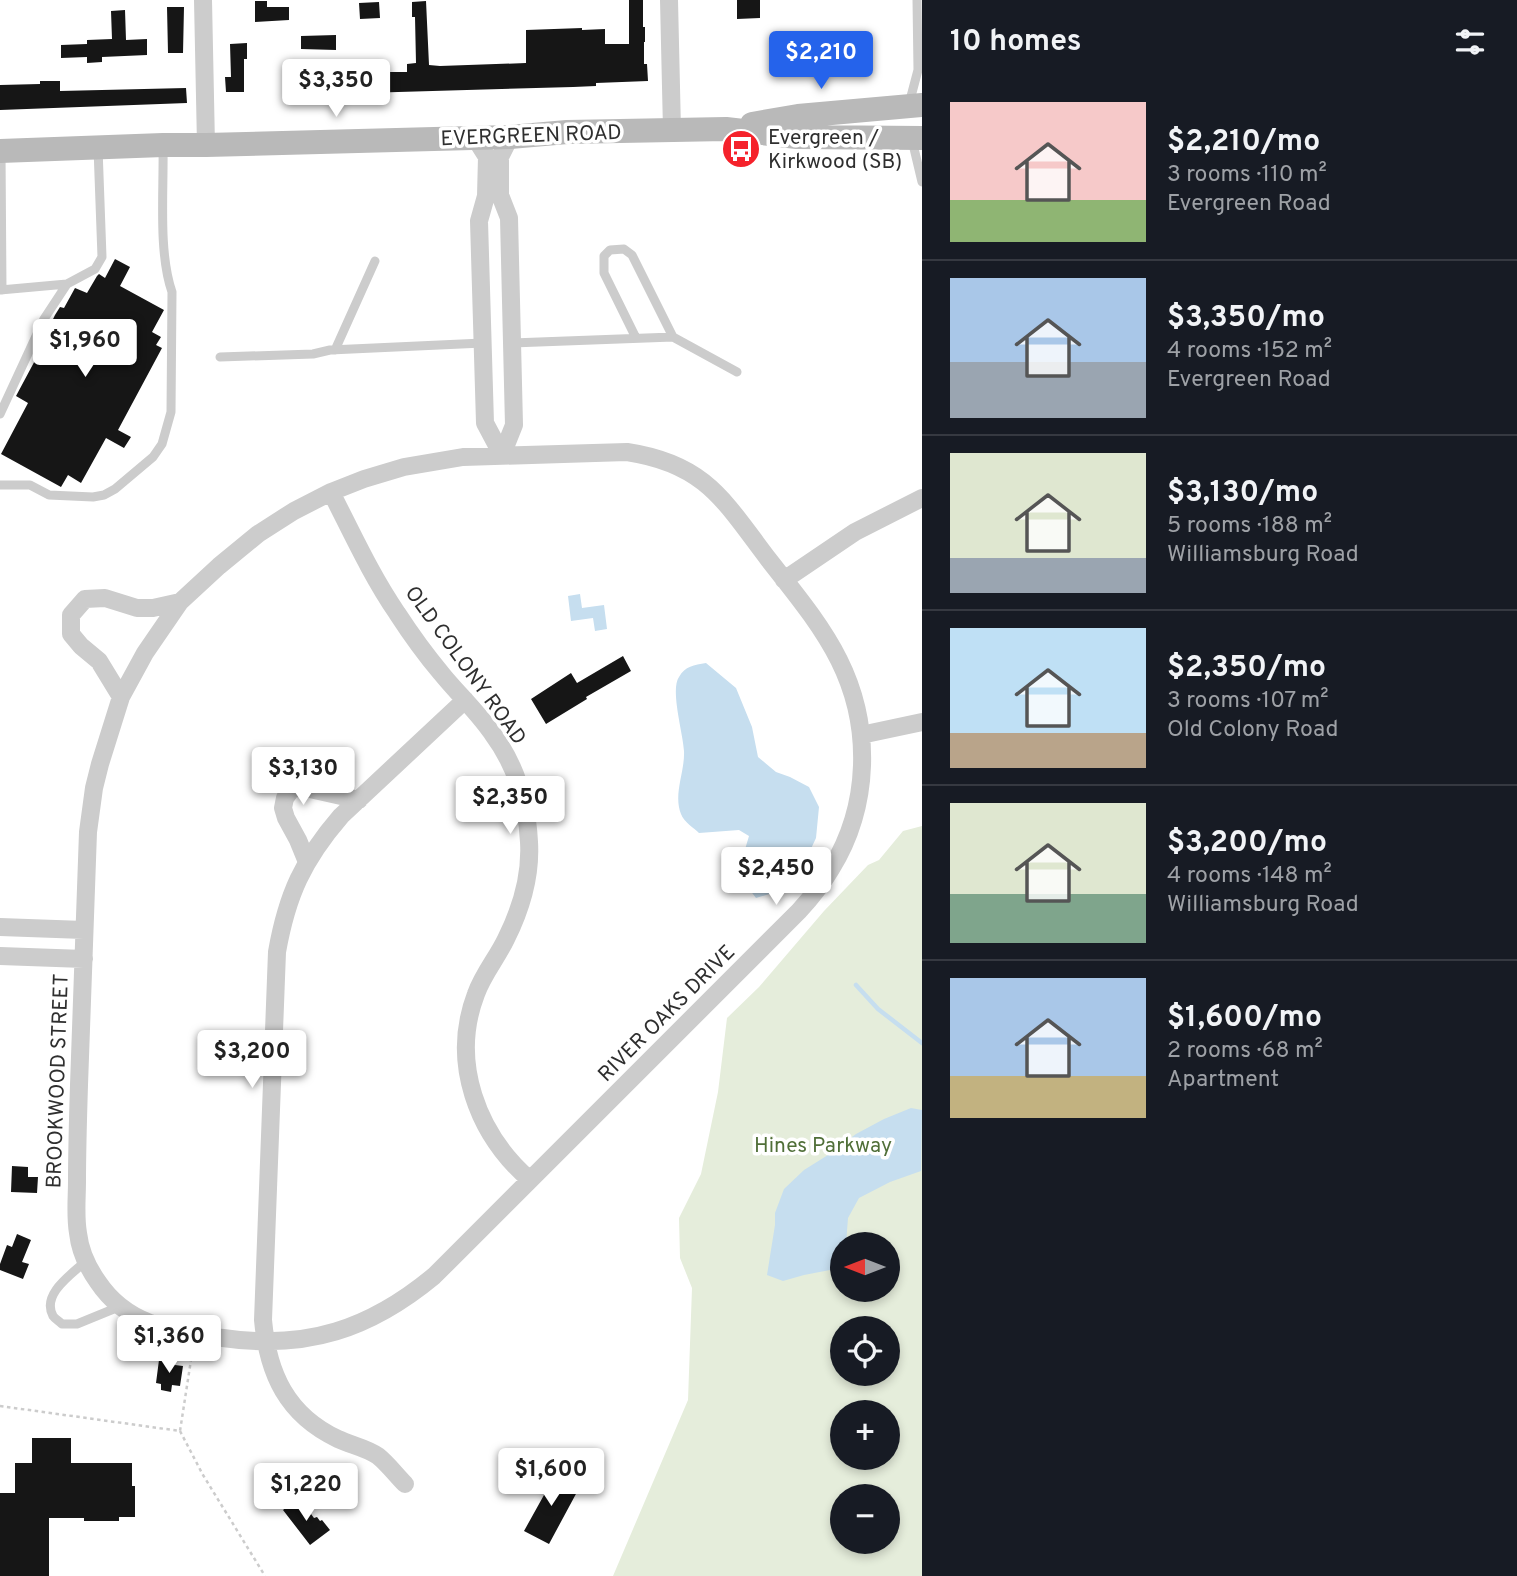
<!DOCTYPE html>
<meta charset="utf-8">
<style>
body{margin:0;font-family:Overpass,sans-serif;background:#242831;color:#f1f3f6;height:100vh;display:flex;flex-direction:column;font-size:26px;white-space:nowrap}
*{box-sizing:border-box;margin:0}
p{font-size:23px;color:#9ea1a6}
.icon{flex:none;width:38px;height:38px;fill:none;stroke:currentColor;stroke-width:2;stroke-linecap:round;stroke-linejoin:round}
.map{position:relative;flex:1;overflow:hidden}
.sheet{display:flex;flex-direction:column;background:#171b24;width:595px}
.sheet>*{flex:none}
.needle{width:46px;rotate:270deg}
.fabs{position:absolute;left:830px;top:1232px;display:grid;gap:14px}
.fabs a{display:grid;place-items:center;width:70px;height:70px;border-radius:50%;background:#171b24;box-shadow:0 4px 10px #0003;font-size:35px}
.price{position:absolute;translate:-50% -60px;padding:0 16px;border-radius:7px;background:#fff;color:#222;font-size:23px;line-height:46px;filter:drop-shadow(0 2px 4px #0008)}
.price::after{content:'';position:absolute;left:50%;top:42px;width:21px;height:16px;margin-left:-10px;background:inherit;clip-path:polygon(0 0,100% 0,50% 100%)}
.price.on{background:#2563eb;color:#fff}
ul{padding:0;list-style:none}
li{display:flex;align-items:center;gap:21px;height:175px;padding:0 28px}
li+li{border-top:2px solid #363941}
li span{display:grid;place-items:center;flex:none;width:196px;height:140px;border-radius:0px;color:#555}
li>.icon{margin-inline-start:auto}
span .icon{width:84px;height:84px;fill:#fffc;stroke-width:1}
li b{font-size:30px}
h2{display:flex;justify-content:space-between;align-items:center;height:84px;padding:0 28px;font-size:30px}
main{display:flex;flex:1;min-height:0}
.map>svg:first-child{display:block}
.green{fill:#e5eddb;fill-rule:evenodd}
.water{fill:#c6deef}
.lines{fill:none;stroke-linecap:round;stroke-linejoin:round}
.stream{stroke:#c6deef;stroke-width:4.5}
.building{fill:#161616}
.path{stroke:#ccc;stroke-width:2.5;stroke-dasharray:3.5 3.5;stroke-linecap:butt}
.lane{stroke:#ccc;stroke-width:9}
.street{stroke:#ccc;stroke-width:18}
.secondary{stroke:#b9b9b9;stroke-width:24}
.labels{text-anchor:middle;stroke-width:7;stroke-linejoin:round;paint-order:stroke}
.street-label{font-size:21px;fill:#2f2f2f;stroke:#fff}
.poi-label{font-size:21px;fill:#2f2f2f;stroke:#fff;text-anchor:start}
.park-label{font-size:21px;fill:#506f38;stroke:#fff}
</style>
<main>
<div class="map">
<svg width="922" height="1576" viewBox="0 0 922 1576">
<rect width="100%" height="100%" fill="#fff"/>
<path class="green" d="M 922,826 L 922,1576 L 613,1576 L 688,1400 L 692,1288 L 680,1258 L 679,1218 L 701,1174 L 718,1092 L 727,1018 L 759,987 L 824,911 L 868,865 L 879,860 L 903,831 ZM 842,1244 L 887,1244 L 887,1290 L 842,1290 ZM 842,1328 L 887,1328 L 887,1374 L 842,1374 ZM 842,1412 L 887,1412 L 887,1458 L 842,1458 ZM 842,1496 L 887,1496 L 887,1542 L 842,1542 Z"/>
<path class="water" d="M 580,594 L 582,608 L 604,605 L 607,629 L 595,631 L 593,618 L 571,621 L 568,596 Z
M 706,663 L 736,688 L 752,727 L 758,757 L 776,772 L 790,777 L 809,787 L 819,807 L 816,838 L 801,870 L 782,890 L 756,898 L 743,881 L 743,856 L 749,836 L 739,830 L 699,833 C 694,828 684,822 681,814 C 673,794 685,772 684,751 C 683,733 670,690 679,677 C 685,666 694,665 706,663 Z
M 911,1108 L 922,1110 L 921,1171 L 890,1182 L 859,1198 L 848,1218 L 846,1244 L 842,1244 L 842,1259 L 830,1270 L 804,1275 L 783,1281 L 767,1275 L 775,1225 L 775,1213 L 784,1189 L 804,1170 L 828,1155 L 856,1134 L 884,1119 Z"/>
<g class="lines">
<path class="stream" d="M 856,985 L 878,1009 L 922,1043"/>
</g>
<path class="building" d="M 629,0 L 643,0 L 643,27 L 645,27 L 645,42 L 644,42 L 644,64 L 647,64 L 648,81 L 596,83 L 596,86 L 573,87 L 295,95 L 294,75 L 339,73 L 339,69 L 373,68 L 373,72 L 407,72 L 407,64 L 416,63 L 415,17 L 412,17 L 412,2 L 426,1 L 429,65 L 440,66 L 526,63 L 526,30 L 582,28 L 582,30 L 605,29 L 605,44 L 629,44 Z
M 737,0 L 760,0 L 760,18 L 737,19 Z
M 255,1 L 267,1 L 267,7 L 289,7 L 289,20 L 255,22 Z
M 379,2 L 380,18 L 360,19 L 359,3 Z
M 167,7 L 184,7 L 183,53 L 168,53 Z
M 125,10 L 126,40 L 147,39 L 147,55 L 102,57 L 102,62 L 87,63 L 87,57 L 61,58 L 61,45 L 87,44 L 87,40 L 112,39 L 111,11 Z
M 336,35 L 336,50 L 301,49 L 301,36 Z
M 247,43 L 247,59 L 244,59 L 244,92 L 226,92 L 225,77 L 231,77 L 230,44 Z
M 40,81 L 60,81 L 60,91 L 186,88 L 187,103 L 0,110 L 0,85 L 40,84 Z
M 115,259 L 130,267 L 120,286 L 164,310 L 152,332 L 161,337 L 156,345 L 162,348 L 118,430 L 131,437 L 124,448 L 106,438 L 81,483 L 68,475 L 61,487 L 1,454 L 28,403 L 16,396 L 39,353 L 37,352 L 55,315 L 60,307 L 64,308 L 75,288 L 87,293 L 97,276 L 99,274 L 105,278 Z
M 623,656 L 631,671 L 586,697 L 587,699 L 546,724 L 531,699 L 571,673 L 577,683 Z
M 12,1166 L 28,1167 L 28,1177 L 38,1177 L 37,1193 L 11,1192 Z
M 17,1234 L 31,1240 L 22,1262 L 29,1264 L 23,1279 L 0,1270 L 0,1264 L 7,1245 L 12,1247 Z
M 159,1360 L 175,1362 L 175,1365 L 183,1366 L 180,1386 L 172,1385 L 171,1392 L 161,1390 L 161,1384 L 156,1383 Z
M 32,1438 L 71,1438 L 71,1463 L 132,1463 L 132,1486 L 135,1486 L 135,1517 L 119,1517 L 119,1521 L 84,1521 L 84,1518 L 49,1518 L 49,1576 L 0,1576 L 0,1493 L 15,1493 L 15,1463 L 32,1463 Z
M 560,1469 L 563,1484 L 577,1492 L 549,1544 L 524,1531 L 549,1486 L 546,1472 Z
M 295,1500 L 309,1515 L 311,1514 L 314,1518 L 317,1517 L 320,1521 L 322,1520 L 330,1530 L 310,1545 L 283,1510 Z"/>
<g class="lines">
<path class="path" d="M 0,1406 L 180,1431 L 193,1347
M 180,1431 L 203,1475 L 265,1576"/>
<path class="lane" d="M 909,104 L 918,70 L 917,0
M 912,140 L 922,182
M 1,152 L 2,290
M 0,290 L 67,284 L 95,269 L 102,257 L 98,148
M 636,338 L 604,273 L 604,256 L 610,250 L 624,249 L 632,255 L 673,337
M 512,343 L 673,337 L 737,372
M 335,350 L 375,261
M 220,357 L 313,354 L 330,350 L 483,343
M 0,414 L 44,319 L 67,284
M 0,485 L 30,485 L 49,495 L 93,497 L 104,495 L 115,489 L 153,457 L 162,444 L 171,412 L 172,292 C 158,252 164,190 163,146
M 86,1261 C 72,1274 41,1294 53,1316 C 55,1319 59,1321 62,1324 L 77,1324 L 121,1306"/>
<path class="street" d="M 203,0 L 206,145
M 669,0 L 672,130
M 475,138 L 487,157 L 486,196 L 479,221 L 485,423 L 502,455 L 514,425 L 509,218 L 500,195 L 500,157 L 510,137
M 627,452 C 706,464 724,501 769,560 C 794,592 821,624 839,660 C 872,726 870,806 831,869 C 822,884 811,898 799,911 L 434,1276 C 370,1329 307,1350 223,1338 C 174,1331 128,1327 98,1282 C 88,1268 80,1251 78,1233 C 75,1216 77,1198 77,1181 C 77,1149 78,1117 79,1085 C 82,1001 85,916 88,832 L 94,788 L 100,764 L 121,697 L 145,653 L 180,602 L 219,566 L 258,534 L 294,511 L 331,492 L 364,479 L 404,467 L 463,457 Z
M 331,492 C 352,533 371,575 397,613 C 410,633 425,654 441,673 C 457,693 477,711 492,733 C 516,765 527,802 529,842 C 531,875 521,909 506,939 C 497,958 483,974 476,994 C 450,1062 477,1134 530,1180
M 784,580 L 855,532 L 922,498
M 121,697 L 99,661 L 81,646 L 71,634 L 71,615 L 85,599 L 105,598 L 137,608 L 153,608 L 180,602
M 861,735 L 922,722
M 307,862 L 298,840 L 286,818 L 283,808 L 285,798 L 291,790 L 301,787 L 359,800
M 0,927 L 84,930
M 0,956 L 84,959
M 405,1484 C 396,1475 388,1464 378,1456 C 367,1448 351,1445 338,1439 C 287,1415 268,1374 263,1320 L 277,952 C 287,895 303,860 341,816 L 465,700"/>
<path class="secondary" d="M 752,124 L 798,116 L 922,105
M 0,151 L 163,145 L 206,145 L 510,137 L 567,132 L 726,129 L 797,137 L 922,138"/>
</g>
<defs>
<symbol id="bus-disc" viewBox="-11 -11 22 22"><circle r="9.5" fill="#f5222b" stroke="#fff"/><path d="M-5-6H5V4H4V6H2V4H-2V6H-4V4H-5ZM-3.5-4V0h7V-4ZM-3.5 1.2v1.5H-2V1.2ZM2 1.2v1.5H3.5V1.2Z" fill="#fff"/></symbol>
</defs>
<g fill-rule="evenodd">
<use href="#bus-disc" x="719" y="127" width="44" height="44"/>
</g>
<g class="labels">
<g class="street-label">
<text transform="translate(531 135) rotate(-2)" y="7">EVERGREEN ROAD</text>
<text transform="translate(466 665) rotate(54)" y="7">OLD COLONY ROAD</text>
<text transform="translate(666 1013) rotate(-45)" y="7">RIVER OAKS DRIVE</text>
<text transform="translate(57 1081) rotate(-88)" y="7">BROOKWOOD STREET</text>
</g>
<g class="poi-label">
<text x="768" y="144">Evergreen /<tspan x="768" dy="24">Kirkwood (SB)</tspan></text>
</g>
<g class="park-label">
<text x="823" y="1152">Hines Parkway</text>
</g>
</g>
</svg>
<div class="fabs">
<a><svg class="needle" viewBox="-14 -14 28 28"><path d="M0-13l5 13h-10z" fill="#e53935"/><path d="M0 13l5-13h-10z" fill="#9ea1a6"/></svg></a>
<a><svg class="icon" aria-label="locate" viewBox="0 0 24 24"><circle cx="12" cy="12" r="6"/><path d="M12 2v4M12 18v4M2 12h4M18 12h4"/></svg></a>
<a>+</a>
<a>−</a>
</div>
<b class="price on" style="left:821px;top:91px">$2,210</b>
<b class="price" style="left:336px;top:119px">$3,350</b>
<b class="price" style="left:85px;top:379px">$1,960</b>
<b class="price" style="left:303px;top:807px">$3,130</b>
<b class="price" style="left:510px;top:836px">$2,350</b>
<b class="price" style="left:776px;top:907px">$2,450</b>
<b class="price" style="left:252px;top:1090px">$3,200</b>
<b class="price" style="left:169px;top:1375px">$1,360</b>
<b class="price" style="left:551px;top:1508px">$1,600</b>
<b class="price" style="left:306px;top:1523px">$1,220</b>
</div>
<section class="sheet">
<h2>10 homes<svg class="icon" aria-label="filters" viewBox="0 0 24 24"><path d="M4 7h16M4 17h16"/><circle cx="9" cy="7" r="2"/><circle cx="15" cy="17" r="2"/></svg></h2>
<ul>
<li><span style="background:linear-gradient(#f6c9c9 70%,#8fb573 0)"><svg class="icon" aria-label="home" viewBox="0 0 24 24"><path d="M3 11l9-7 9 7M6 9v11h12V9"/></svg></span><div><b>$2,210/mo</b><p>3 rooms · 110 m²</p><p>Evergreen Road</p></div></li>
<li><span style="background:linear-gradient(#a9c7e8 60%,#9aa5b1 0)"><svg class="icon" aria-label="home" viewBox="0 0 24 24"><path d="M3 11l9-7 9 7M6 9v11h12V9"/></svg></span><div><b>$3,350/mo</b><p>4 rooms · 152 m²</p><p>Evergreen Road</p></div></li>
<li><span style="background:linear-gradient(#dfe7d0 75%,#9aa5b1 0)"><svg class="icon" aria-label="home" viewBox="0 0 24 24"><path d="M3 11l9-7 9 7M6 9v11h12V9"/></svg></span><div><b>$3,130/mo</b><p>5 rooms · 188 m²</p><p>Williamsburg Road</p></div></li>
<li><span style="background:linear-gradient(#bfe0f5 75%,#b9a48a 0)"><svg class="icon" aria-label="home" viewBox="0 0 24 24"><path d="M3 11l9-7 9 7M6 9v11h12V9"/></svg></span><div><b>$2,350/mo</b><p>3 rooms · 107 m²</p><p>Old Colony Road</p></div></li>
<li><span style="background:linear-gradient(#dfe7d0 65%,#7fa58c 0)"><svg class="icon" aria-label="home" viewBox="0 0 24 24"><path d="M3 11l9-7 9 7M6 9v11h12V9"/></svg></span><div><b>$3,200/mo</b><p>4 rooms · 148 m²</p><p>Williamsburg Road</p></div></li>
<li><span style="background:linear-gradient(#a9c7e8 70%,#c2b280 0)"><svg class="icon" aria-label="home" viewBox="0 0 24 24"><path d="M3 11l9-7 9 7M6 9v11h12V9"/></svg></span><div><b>$1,600/mo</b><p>2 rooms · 68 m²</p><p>Apartment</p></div></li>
</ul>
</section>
</main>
